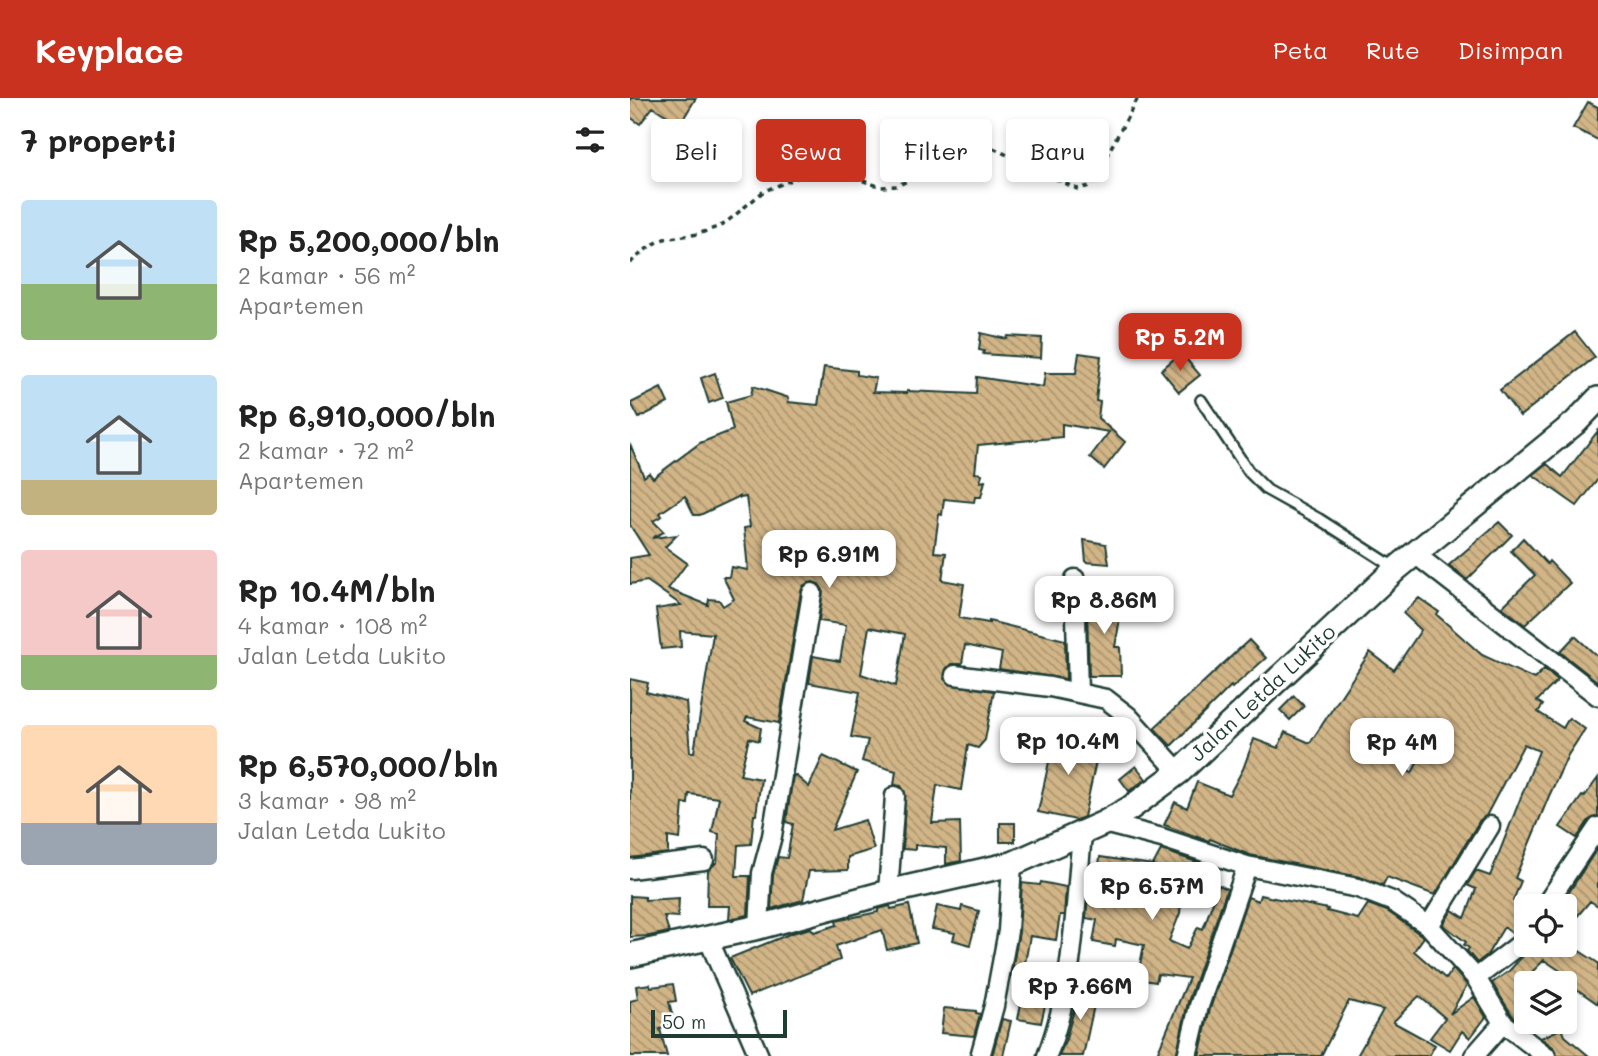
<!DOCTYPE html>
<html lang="id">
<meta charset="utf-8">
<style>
body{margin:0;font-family:Mali,sans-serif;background:#f6f6f6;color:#222;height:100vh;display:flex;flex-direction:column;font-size:26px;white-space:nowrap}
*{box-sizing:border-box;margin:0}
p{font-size:23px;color:#767676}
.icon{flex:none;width:38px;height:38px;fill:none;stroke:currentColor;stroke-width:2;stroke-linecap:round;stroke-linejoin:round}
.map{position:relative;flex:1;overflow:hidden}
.drawer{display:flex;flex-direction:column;background:#fff;width:630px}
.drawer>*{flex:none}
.hud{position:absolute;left:21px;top:21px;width:665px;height:63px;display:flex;gap:14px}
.fabs{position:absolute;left:884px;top:796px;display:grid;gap:14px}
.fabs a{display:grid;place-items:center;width:63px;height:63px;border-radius:7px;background:#fff;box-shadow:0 4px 10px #0003;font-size:35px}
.scale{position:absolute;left:21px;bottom:18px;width:136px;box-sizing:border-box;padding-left:7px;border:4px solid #1f3d34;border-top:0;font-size:19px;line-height:24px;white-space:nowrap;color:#1f3d34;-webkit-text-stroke:5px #fff;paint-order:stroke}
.price{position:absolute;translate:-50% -60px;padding:0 16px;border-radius:14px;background:#fff;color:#222;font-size:23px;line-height:46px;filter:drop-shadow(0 2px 4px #0008)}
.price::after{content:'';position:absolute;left:50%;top:42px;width:21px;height:16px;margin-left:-10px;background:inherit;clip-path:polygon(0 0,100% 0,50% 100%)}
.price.active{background:#c8321e;color:#fff}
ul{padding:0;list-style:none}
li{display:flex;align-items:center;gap:21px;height:175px;padding:0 21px}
li span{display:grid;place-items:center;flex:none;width:196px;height:140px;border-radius:7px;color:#555}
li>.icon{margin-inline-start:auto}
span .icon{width:84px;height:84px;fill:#fffc;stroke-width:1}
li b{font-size:30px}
h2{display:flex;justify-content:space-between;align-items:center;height:84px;padding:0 21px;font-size:30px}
.chip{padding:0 24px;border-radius:7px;background:#fff;box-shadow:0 4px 10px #0003;font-size:24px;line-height:63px}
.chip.active{background:#c8321e;color:#fff}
header{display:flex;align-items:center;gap:42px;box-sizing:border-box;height:98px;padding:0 35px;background:#c8321e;color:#fff}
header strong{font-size:33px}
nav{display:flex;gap:38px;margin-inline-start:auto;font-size:24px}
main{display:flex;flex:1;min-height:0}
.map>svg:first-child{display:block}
.building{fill:url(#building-back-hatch);stroke:#1f3d34;stroke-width:2;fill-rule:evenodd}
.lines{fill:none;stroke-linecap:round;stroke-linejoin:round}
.lane-casing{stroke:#1f3d34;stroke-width:14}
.street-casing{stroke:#1f3d34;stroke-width:23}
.secondary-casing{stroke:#1f3d34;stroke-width:28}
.path{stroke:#1f3d34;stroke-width:3.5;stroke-dasharray:5 5;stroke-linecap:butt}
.lane{stroke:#fff;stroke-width:9}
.street{stroke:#fff;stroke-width:18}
.secondary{stroke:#fff;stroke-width:23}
.labels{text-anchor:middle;stroke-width:7;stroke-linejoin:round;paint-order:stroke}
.street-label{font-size:21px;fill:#1f3d34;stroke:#fff}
</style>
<header>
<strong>Keyplace</strong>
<nav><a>Peta</a><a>Rute</a><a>Disimpan</a></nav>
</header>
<main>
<section class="drawer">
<h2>7 properti<svg class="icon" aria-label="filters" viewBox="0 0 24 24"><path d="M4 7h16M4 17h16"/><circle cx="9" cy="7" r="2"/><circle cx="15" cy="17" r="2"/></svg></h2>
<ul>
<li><span style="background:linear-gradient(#bfe0f5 60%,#8fb573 0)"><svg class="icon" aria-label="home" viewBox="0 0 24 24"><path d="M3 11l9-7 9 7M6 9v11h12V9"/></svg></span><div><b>Rp 5,200,000/bln</b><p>2 kamar · 56 m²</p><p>Apartemen</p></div></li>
<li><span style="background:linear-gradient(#bfe0f5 75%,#c2b280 0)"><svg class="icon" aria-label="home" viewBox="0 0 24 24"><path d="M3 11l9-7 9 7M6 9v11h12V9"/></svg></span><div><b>Rp 6,910,000/bln</b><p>2 kamar · 72 m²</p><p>Apartemen</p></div></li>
<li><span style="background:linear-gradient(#f6c9c9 75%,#8fb573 0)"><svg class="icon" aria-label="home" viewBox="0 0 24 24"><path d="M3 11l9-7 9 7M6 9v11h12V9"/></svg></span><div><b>Rp 10.4M/bln</b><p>4 kamar · 108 m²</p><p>Jalan Letda Lukito</p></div></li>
<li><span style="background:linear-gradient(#ffd9b3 70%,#9aa5b1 0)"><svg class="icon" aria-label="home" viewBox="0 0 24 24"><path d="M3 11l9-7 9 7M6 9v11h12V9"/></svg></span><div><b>Rp 6,570,000/bln</b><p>3 kamar · 98 m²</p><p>Jalan Letda Lukito</p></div></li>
</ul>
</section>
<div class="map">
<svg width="968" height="958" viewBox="0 0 968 958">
<defs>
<pattern id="building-back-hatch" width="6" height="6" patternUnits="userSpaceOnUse" patternTransform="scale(1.75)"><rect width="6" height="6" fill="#d2b587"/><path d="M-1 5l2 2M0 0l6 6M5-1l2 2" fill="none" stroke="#aa946f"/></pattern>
</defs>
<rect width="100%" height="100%" fill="#fff"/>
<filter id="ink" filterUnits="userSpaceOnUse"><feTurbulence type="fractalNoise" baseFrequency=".0143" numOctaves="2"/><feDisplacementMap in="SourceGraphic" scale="14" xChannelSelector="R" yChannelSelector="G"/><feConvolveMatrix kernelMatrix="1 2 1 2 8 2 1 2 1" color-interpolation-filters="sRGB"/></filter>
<g filter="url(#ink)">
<path class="building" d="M 0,0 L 66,0 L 50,26 L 23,9 L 10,26 L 0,19 Z
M 958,4 L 968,9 L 968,42 L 943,30 Z
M 945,234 L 965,259 L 890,318 L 870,292 Z
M 351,235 L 377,241 L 378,238 L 412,240 L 411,260 L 353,256 L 354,253 L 349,252 Z
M 449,255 L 471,258 L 466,303 L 470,304 L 468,320 L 495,344 L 474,371 L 460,359 L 479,334 L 432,326 L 432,339 L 348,347 L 345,375 L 352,376 L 350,384 L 355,383 L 351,399 L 345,399 L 344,404 L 314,401 L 312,417 L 309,416 L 304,454 L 316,455 L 312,482 L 334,486 L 329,520 L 359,525 L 359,523 L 435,542 L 436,581 L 369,571 L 372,555 L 335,547 L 332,566 L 321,566 L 316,571 L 314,581 L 319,586 L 364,593 L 355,642 L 348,650 L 338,647 L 331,692 L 307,687 L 302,725 L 330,724 L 331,763 L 316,766 L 316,750 L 285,747 L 285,752 L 273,751 L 275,694 L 271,688 L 264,687 L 266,673 L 232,663 L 238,642 L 221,639 L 230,594 L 179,585 L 183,558 L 210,563 L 216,527 L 189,523 L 193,492 L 189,486 L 183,484 L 174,487 L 171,493 L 149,625 L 117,619 L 115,623 L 131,630 L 129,643 L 119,640 L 110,677 L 131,681 L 126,717 L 124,717 L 121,746 L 108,747 L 106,778 L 120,778 L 118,817 L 99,821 L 100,808 L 77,808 L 78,772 L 87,764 L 89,736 L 82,734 L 89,700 L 59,696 L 58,706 L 53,705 L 50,741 L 38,739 L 38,755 L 0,760 L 0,581 L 18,585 L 16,594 L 56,604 L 60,654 L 64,654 L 83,536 L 50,533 L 51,549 L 31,551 L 26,511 L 51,507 L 17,483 L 0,486 L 0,460 L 19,457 L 0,427 L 0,346 L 14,379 L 19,375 L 23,380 L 70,345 L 103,332 L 96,304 L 121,297 L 123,288 L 159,300 L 158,304 L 188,307 L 194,269 L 227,273 L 227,277 L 246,280 L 243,294 L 277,295 L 277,293 L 346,296 L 347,279 L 413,289 L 415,275 L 446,275 ZM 55,398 L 64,417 L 70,417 L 110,398 L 110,400 L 116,399 L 120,429 L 114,430 L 118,472 L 101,469 L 99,479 L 93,479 L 104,501 L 93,508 L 89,502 L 79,501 L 78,507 L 38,491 L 57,465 L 35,449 L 47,437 L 22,440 L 34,434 L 23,423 L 32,418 L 30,415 ZM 239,529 L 275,536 L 266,588 L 231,576 Z
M 551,255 L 570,277 L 549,294 L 531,272 Z
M 85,275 L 93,300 L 79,305 L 71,280 Z
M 31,290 L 38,305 L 9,320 L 1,305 Z
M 968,333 L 968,381 L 947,408 L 903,377 L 917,366 L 932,379 Z
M 869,424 L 882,437 L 837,482 L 819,467 Z
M 893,440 L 917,466 L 919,463 L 940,485 L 895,527 L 872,509 L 905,477 L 881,453 Z
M 454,442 L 476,446 L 479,466 L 456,464 Z
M 463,497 L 480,497 L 480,501 L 493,503 L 485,549 L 490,549 L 491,578 L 459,578 L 457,510 L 461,510 Z
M 789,500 L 809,514 L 807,517 L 852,557 L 904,581 L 914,571 L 928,582 L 907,603 L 913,607 L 908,614 L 933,630 L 939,620 L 955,631 L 938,657 L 919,698 L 885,780 L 891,783 L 883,803 L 896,812 L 896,818 L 883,836 L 874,829 L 857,857 L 847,865 L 837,853 L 839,850 L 834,847 L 836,844 L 813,827 L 822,812 L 835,820 L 846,791 L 837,787 L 846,773 L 860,778 L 909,653 L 894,646 L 856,718 L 850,722 L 805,797 L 757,779 L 753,787 L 730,779 L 620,757 L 580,741 L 579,743 L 534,727 L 545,704 L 557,710 L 567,684 L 599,697 L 613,671 L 624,641 L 648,650 L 655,634 L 680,645 L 740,554 L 764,572 L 791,532 L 773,515 ZM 770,635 L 796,647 L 782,675 L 755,659 Z
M 945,538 L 968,559 L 968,584 L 930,554 Z
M 619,542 L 636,560 L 602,590 L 601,588 L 541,648 L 524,630 Z
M 664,598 L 674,608 L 660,622 L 650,612 Z
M 426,632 L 456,639 L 460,652 L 468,654 L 454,719 L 446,722 L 408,714 Z
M 193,658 L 227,674 L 202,732 L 235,722 L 244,751 L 218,759 L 218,772 L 179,773 L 173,802 L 141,811 L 143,777 L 148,759 L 157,760 L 163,726 L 156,724 L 163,678 L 165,677 L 179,689 Z
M 506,668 L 516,681 L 499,693 L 490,681 Z
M 968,680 L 968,718 L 959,722 L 947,740 L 930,729 L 952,698 L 954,699 Z
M 370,725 L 385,725 L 385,744 L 370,744 Z
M 968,749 L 968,808 L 960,803 L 934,834 L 934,802 Z
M 531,752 L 570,765 L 560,791 L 553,788 L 550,815 L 539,843 L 557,851 L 568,829 L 573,831 L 589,787 L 597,791 L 558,904 L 546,958 L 526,958 L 559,880 L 528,876 L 526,884 L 507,881 L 514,847 L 486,841 L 485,848 L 463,844 L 467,822 L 456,820 L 460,773 L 468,775 L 470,759 L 523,767 Z
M 411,784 L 436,789 L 434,817 L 430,817 L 426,842 L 400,838 L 395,865 L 423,872 L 411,925 L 388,921 L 396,881 L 381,878 L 389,834 L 392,785 L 410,787 Z
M 630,797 L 698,811 L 697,813 L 728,821 L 738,806 L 757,813 L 794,839 L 784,853 L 816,881 L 823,871 L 837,887 L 820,916 L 844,899 L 856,919 L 840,940 L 832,933 L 820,952 L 800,940 L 815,920 L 789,898 L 763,924 L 805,947 L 799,958 L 727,958 L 753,912 L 719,903 L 691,958 L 569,958 L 580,911 L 618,799 L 628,803 Z
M 0,798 L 15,799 L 15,802 L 49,800 L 48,819 L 34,818 L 39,834 L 19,838 L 0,839 Z
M 279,807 L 287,845 L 257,852 L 252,832 L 206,848 L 210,862 L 119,898 L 100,860 L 162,835 L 181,830 L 184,834 L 207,827 L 206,823 L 248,814 L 248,811 L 260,808 L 261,811 Z
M 307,808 L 331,813 L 332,808 L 349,813 L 340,847 L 323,842 L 325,835 L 302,831 Z
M 903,847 L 940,847 L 968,865 L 968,906 L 941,887 L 944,882 L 914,862 L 892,884 L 895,888 L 891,890 L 896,899 L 896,916 L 887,921 L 882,917 L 862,885 L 879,873 Z
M 20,886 L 21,889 L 43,886 L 46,903 L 39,904 L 45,927 L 30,931 L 37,958 L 0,958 L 0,903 L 8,901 L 6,888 Z
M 451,886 L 468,889 L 453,958 L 429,958 L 436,941 Z
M 314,910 L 346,913 L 346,915 L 350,916 L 344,938 L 311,935 Z
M 372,921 L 381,923 L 373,958 L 362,958 Z
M 932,930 L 935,938 L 959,958 L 927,958 L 923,949 L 911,940 Z"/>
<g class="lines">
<defs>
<path id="lane" d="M 571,302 L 619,374 L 637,392 L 689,421 L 764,469"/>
<path id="street" d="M 785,456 L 968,598
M 445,481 L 448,595
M 325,577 L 420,589 L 476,601 L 498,618 L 549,674
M 474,725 L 532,740 L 617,768 L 728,790 L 762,803 L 799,828 L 846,880 L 873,925 L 916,958
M 0,771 L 74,762
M 258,794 L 265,698
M 915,808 L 968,729
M 799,828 L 860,728
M 129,829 L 132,775 L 142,738 L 182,495
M 78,840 L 129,958
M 846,880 L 890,846 L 896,837
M 351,955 L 364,908 L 378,833 L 382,766
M 417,958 C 444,887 445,811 452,736
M 557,958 L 569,908 L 617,768
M 844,958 L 873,925"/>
<path id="secondary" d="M 0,857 L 129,829 L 258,794 L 382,766 L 474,725 L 499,711 L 549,674 L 766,471 L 946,324 L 968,301"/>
</defs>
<use href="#lane" class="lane-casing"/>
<use href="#street" class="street-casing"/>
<use href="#secondary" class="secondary-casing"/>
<path class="path" d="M 0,165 L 20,148 L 34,141 L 68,136 L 93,127 L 134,93 L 184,73 L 214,76 L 251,89 L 267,88 L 333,55 L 363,50 L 447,91 L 460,88 L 508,0"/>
<use href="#lane" class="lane"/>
<use href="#street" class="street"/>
<use href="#secondary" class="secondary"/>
</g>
</g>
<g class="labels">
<g class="street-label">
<text transform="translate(633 595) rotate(-43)" y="7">Jalan Letda Lukito</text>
</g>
</g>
</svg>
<div class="fabs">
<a><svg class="icon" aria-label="locate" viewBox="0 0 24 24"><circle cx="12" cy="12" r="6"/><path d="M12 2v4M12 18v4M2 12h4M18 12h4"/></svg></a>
<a><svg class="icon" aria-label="layers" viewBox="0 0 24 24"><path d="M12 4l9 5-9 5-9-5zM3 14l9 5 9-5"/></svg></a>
</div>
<div class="scale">50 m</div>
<b class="price active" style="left:550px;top:275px">Rp 5.2M</b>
<b class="price" style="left:199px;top:492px">Rp 6.91M</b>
<b class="price" style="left:474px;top:538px">Rp 8.86M</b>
<b class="price" style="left:438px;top:679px">Rp 10.4M</b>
<b class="price" style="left:772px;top:680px">Rp 4M</b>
<b class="price" style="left:522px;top:824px">Rp 6.57M</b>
<b class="price" style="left:450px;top:924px">Rp 7.66M</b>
<div class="hud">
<a class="chip">Beli</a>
<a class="chip active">Sewa</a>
<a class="chip">Filter</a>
<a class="chip">Baru</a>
</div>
</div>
</main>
